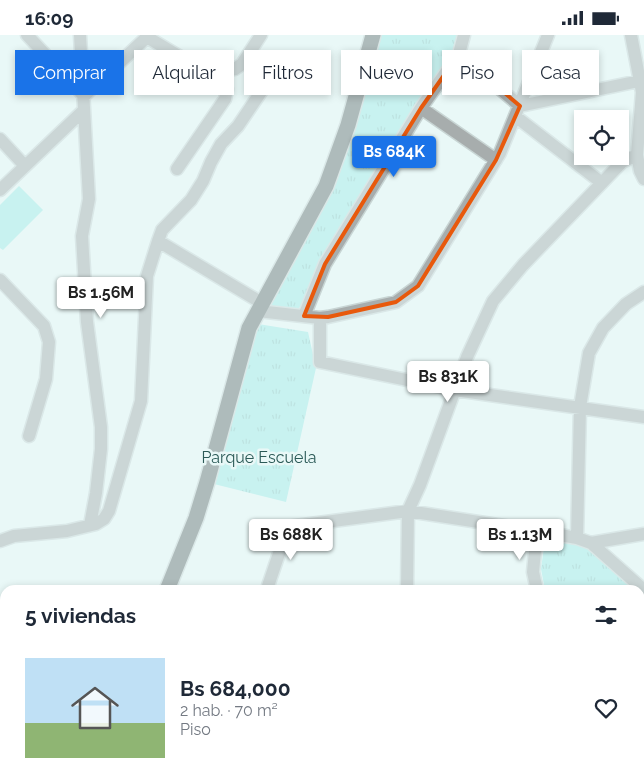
<!DOCTYPE html>
<html lang="es">
<meta charset="utf-8">
<style>
body{margin:0;font-family:Raleway,sans-serif;background:#f2f2f3;color:#1f2937;height:100vh;display:flex;flex-direction:column;font-size:19px;white-space:nowrap}
*{box-sizing:border-box;margin:0}
p{font-size:16px;color:#747a83}
.icon{flex:none;width:28px;height:28px;fill:none;stroke:currentColor;stroke-width:2;stroke-linecap:round;stroke-linejoin:round}
.map{position:relative;flex:1;overflow:hidden}
.side{position:absolute;left:0px;top:550px;width:645px;height:196px;display:flex;flex-direction:column;background:#fff;border-radius:15px 15px 0 0;box-shadow:0 2px 8px #0003}
.side>*{flex:none}
.hud{position:absolute;left:15px;top:15px;width:615px;height:45px;display:flex;gap:10px}
.buttons{position:absolute;left:574px;top:75px;display:grid;gap:10px}
.buttons a{display:grid;place-items:center;width:55px;height:55px;border-radius:0px;background:#fff;box-shadow:0 2px 8px #0003;font-size:25px}
.price{position:absolute;translate:-50% -42px;padding:0 11px;border-radius:5px;background:#fff;color:#222;font-size:16px;line-height:32px;filter:drop-shadow(0 1px 2px #0008)}
.price::after{content:'';position:absolute;left:50%;top:30px;width:15px;height:11px;margin-left:-8px;background:inherit;clip-path:polygon(0 0,100% 0,50% 100%)}
.price.active{background:#1a73e8;color:#fff}
ul{padding:0;list-style:none}
li{display:flex;align-items:center;gap:15px;height:125px;padding:0 25px}
li+li{border-top:1px solid #e0e1e3}
li span{display:grid;place-items:center;flex:none;width:140px;height:100px;border-radius:0px;color:#555}
li>.icon{margin-inline-start:auto}
span .icon{width:60px;height:60px;fill:#fffc;stroke-width:1}
li b{font-size:21px}
h2{display:flex;justify-content:space-between;align-items:center;height:60px;padding:0 25px;font-size:21px}
.pill{padding:0 18px;border-radius:0px;background:#fff;box-shadow:0 2px 8px #0003;font-size:18px;line-height:45px}
.pill.active{background:#1a73e8;color:#fff}
.status{display:flex;justify-content:space-between;align-items:center;height:35px;padding:0 25px;background:#fff;direction:ltr}
.status svg{height:14px;fill:currentColor}
.map>svg:first-child{display:block}
.green{fill:#a0ebe6}
.park{fill:url(#park-tufts)}
.lines{fill:none;stroke-linecap:round;stroke-linejoin:round}
.street-casing{stroke:#c8d5d4;stroke-width:15}
.primary-casing{stroke:#c8d5d4;stroke-width:18}
.street{stroke:#a7adad;stroke-width:12}
.primary{stroke:#677271;stroke-width:15}
.marked{fill:none;stroke:#e8590c;stroke-width:4;stroke-linejoin:round}
.labels{text-anchor:middle;stroke-width:5;stroke-linejoin:round;paint-order:stroke}
.park-label{font-size:16px;fill:#2b5a57;stroke:#e9f8f7}
</style>
<div class="status"><b>16:09</b><svg viewBox="0 0 49 12"><path d="M0 12V9h3v3zM5 12V6h3v6zM10 12V3h3v9zM15 12V0h3v12zM26 1h20v11H26zM47 4h2v5h-2z"/></svg></div>
<div class="map">
<svg width="644" height="746" viewBox="0 0 644 746">
<defs>
<pattern id="park-tufts" width="24" height="20" patternUnits="userSpaceOnUse" patternTransform="scale(1.25)"><rect width="24" height="20" fill="#a0ebe6"/><path d="M3 7l-1-3M5 7V3M7 7l1-3M15 17l-1-3M17 17v-4M19 17l1-3" fill="none" stroke="#8acac6"/></pattern>
</defs>
<rect width="100%" height="100%" fill="#e9f8f7"/>
<path class="green" d="M 19,151 L 43,175 L 3,215 L 0,213 L 0,170 Z"/>
<path class="park" d="M 379,0 L 460,0 L 452,19 L 311,252 L 298,275 L 269,271 L 306,203 Z
M 258,289 L 308,297 L 316,333 L 286,467 L 214,449 L 253,300 Z
M 559,504 L 586,512 L 634,555 L 545,555 L 541,534 L 544,512 L 546,505 Z
M 640,560 L 644,564 L 644,585 L 640,587 Z"/>
<g class="lines">
<defs>
<path id="street" d="M 27,0 L 84,61 L 149,0
M 80,0 L 89,164 L 82,201 L 87,287 L 101,392 L 101,414 L 96,458 L 90,490
M 631,0 L 642,57 L 637,120 L 640,136 L 644,144
M 147,2 L 222,47 L 227,54 L 225,64 L 177,134
M 459,19 L 520,71 L 639,46 L 644,47
M 209,39 L 235,34 L 242,29 L 261,0
M 421,73 L 496,125
M 515,81 L 602,148
M 0,104 L 25,131
M 0,155 L 84,75
M 158,206 L 262,268
M 0,245 L 44,291 L 49,307 L 46,344 L 29,401
M 644,257 L 626,269 L 603,293 L 589,318 L 580,372 L 577,503 L 591,508 L 644,555
M 258,276 L 320,283 L 328,282 L 396,267 L 418,251 L 500,118 L 548,0
M 304,281 L 325,229 L 421,73 L 459,19 L 464,0
M 320,283 L 320,327 L 455,355 L 644,382
M 537,496 L 533,537 L 537,555
M 0,506 L 14,501 L 67,496 L 96,489 L 104,484 L 109,476 L 141,366 L 147,241 L 158,206 L 162,195 L 191,165 L 203,146 L 211,127 L 221,109 L 238,91 L 265,51
M 591,508 L 644,499
M 268,555 L 268,551 L 288,492 L 408,476 L 537,496 L 577,503
M 407,555 L 408,476 L 420,450 L 467,322 L 493,266 L 523,230 L 622,127 L 637,120
M 640,595 L 644,593
M 640,723 L 644,722
M 31,741 L 35,746
M 173,741 L 176,746
M 268,741 L 275,746
M 456,741 L 475,746
M 595,741 L 600,746
M 81,746 L 81,741
M 229,746 L 231,741"/>
<path id="primary" d="M 167,555 L 196,483 L 207,447 L 249,293 L 326,151 L 348,90 L 373,0
M 0,588 L 5,589"/>
</defs>
<use href="#street" class="street-casing"/>
<use href="#primary" class="primary-casing"/>
<use href="#street" class="street"/>
<use href="#primary" class="primary"/>
</g>
<path d="M0 0H644V746H0ZM 459,19 L 520,71 L 496,125 L 418,251 L 396,267 L 328,282 L 304,281 L 325,229 L 421,73 Z" fill="#e9f8f7" fill-opacity=".55" fill-rule="evenodd"/>
<path class="marked" d="M 459,19 L 520,71 L 496,125 L 418,251 L 396,267 L 328,282 L 304,281 L 325,229 L 421,73 Z"/>
<g class="labels">
<g class="park-label">
<text x="259" y="428">Parque Escuela</text>
</g>
</g>
</svg>
<div class="buttons">
<a><svg class="icon" aria-label="locate" viewBox="0 0 24 24"><circle cx="12" cy="12" r="6"/><path d="M12 2v4M12 18v4M2 12h4M18 12h4"/></svg></a>
</div>
<b class="price active" style="left:394px;top:143px">Bs 684K</b>
<b class="price" style="left:101px;top:284px">Bs 1.56M</b>
<b class="price" style="left:448px;top:368px">Bs 831K</b>
<b class="price" style="left:291px;top:526px">Bs 688K</b>
<b class="price" style="left:520px;top:526px">Bs 1.13M</b>
<div class="hud">
<a class="pill active">Comprar</a>
<a class="pill">Alquilar</a>
<a class="pill">Filtros</a>
<a class="pill">Nuevo</a>
<a class="pill">Piso</a>
<a class="pill">Casa</a>
</div>
<section class="side">
<h2>5 viviendas<svg class="icon" aria-label="filters" viewBox="0 0 24 24"><path d="M4 7h16M4 17h16"/><circle cx="9" cy="7" r="2"/><circle cx="15" cy="17" r="2"/></svg></h2>
<ul>
<li><span style="background:linear-gradient(#bfe0f5 65%,#8fb573 0)"><svg class="icon" aria-label="home" viewBox="0 0 24 24"><path d="M3 11l9-7 9 7M6 9v11h12V9"/></svg></span><div><b>Bs 684,000</b><p>2 hab. · 70 m²</p><p>Piso</p></div><svg class="icon" aria-label="heart" viewBox="0 0 24 24"><path d="M12 20l-8-8c-3-5 5-10 8-4 3-6 11-1 8 4z"/></svg></li>
</ul>
</section>
</div>
